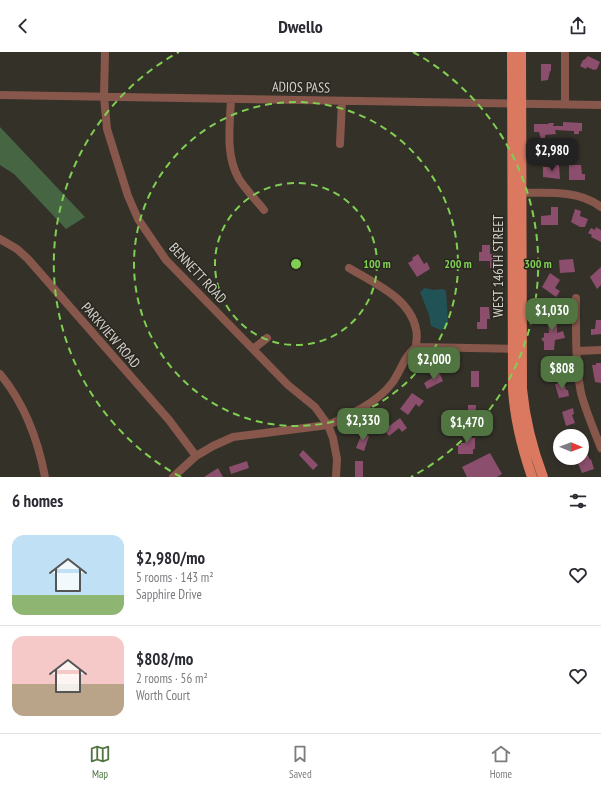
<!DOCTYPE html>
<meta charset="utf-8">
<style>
body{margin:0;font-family:"PT Sans Narrow",sans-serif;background:#f2f2f3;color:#2b2b33;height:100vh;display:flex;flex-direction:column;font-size:15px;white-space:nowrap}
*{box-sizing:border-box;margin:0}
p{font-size:13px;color:#7c7c81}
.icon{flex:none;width:22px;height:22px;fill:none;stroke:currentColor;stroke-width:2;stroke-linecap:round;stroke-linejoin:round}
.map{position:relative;height:425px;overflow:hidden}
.sheet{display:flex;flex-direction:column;background:#fff;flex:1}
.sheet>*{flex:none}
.needle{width:26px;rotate:91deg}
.fabs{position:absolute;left:553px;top:377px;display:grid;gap:8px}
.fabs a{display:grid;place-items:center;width:36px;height:36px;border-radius:50%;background:#fff;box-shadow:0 2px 6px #0003;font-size:20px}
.price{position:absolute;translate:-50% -34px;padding:0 9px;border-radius:8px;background:#517541;color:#fff;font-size:13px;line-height:26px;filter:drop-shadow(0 1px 2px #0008)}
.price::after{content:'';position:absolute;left:50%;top:24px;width:12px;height:9px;margin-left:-6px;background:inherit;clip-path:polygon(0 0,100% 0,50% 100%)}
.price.selected{background:#222;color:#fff}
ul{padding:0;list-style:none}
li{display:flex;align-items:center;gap:12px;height:100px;padding:0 12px}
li+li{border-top:1px solid #e1e1e2}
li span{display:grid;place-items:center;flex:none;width:112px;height:80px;border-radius:12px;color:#555}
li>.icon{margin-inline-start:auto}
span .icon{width:48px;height:48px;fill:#fffc;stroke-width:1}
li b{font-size:17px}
h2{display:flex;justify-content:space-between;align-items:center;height:48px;padding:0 12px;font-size:17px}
header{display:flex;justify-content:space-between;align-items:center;height:52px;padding:0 12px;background:#fff;font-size:18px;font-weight:700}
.dock{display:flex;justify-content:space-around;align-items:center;height:56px;border-top:1px solid #e1e1e2;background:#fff;font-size:11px;color:#7c7c81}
.dock a{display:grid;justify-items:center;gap:2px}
.dock .selected{color:#517541}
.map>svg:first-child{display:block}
.green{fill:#456543}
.water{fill:#205256}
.building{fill:#8b4e6c}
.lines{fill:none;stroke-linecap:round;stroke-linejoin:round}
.minor{stroke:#87574b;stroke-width:8}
.major{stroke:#da7960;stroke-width:10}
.ring{fill:none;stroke:#7fd052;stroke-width:2;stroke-dasharray:7 5}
.labels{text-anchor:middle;stroke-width:3;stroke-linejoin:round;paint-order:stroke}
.street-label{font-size:14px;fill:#d3d1cc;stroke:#2a2720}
.centre{fill:#7fd052;stroke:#2a2720;stroke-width:2}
.ring-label{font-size:12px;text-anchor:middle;font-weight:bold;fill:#7fd052;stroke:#2a2720;stroke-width:3;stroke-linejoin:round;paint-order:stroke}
</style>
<header><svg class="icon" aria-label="back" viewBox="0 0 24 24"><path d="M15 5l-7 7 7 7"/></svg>Dwello<svg class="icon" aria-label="share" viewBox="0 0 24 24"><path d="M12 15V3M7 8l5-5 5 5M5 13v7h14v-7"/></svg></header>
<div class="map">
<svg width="601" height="425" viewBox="0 0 601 425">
<rect width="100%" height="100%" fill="#343129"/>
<path class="green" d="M 0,75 L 85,165 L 66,177 L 14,122 L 0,113 Z"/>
<path class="water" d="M 425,236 L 434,238 L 443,237 L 446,239 L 448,269 L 448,273 L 446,276 L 441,278 L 431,274 L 429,263 L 420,240 Z"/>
<path class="building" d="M 588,4 L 600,10 L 597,17 L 594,18 L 587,15 L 586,17 L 580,14 L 583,8 L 584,8 Z
M 541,12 L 551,12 L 551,19 L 550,19 L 548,28 L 541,29 Z
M 563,70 L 582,71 L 582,79 L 579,79 L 579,82 L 574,82 L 574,79 L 555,78 L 556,82 L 545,83 L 545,87 L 541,87 L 539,80 L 534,80 L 534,72 L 549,72 L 548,71 L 554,71 L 553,74 L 563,74 Z
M 553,113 L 559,113 L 560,127 L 543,125 L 543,115 L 553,115 Z
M 569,113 L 581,113 L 582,122 L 585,122 L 585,128 L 569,128 Z
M 551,155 L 558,155 L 558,173 L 541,173 L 541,164 L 551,163 Z
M 575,157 L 581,159 L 580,164 L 588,167 L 585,175 L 580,175 L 571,170 Z
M 596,175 L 601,178 L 601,190 L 591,185 L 592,183 L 588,181 L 591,176 L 595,178 Z
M 482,193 L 490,193 L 490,202 L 496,202 L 496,216 L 490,216 L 490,209 L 479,209 L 479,200 L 482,200 Z
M 418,202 L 424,212 L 427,210 L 430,217 L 417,225 L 408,211 L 413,208 L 412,206 Z
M 573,207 L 575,220 L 560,221 L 559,208 Z
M 601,215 L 601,233 L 597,237 L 590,225 Z
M 550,221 L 560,228 L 555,236 L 560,239 L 556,245 L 542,235 Z
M 480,255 L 489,255 L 490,267 L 487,267 L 487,277 L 477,277 L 477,270 L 480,270 Z
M 553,260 L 560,260 L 560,266 L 557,266 L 557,281 L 563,279 L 565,286 L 555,288 L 554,298 L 544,298 L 544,290 L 541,287 L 544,285 L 544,281 L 549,281 L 547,261 L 553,261 Z
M 596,268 L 601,268 L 601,282 L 591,283 L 591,277 L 595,277 Z
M 564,308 L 565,314 L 563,314 L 563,322 L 554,322 L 553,309 Z
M 596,311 L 601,311 L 601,331 L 595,330 L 592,313 L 596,313 Z
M 471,319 L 479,319 L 479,335 L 471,335 Z
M 439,320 L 443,329 L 427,337 L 424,331 L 432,326 L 431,324 Z
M 564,330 L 566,338 L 568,338 L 569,344 L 559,346 L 555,332 Z
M 412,341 L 424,349 L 419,355 L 416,352 L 408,363 L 400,357 Z
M 468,353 L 476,353 L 475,368 L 468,368 Z
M 573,356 L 574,362 L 572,363 L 575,371 L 566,374 L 562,360 Z
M 400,366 L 407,376 L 402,380 L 399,376 L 389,384 L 384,378 Z
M 465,377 L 472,377 L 472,386 L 475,386 L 475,397 L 473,397 L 473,402 L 458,402 L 458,393 L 461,393 L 461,391 L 465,391 Z
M 362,381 L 369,384 L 364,399 L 356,396 Z
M 582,391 L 590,408 L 591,407 L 594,417 L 582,421 L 576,407 L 582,406 Z
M 303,398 L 318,413 L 313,418 L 299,403 Z
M 490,401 L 502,422 L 497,425 L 467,425 L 462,415 Z
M 247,409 L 249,416 L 231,422 L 229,415 Z
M 355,409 L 363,409 L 363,425 L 355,425 Z
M 218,416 L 223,425 L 204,425 Z"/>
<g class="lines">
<path class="minor" d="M 105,0 L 104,45 L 107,77 L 128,144 L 138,167 L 166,208 L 288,333 L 315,355 L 328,373 L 333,386 L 337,407 L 336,425
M 0,43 L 601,53
M 231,47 C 230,74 225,103 239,127 C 246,138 256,148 264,158
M 565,52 L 565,0
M 340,92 L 342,49
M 517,141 C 544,141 578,137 601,155
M 0,187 L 17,197 L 28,207 L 169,368 L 196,404
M 349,216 C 374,231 410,246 416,277 C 418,283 416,289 416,295
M 576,246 C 576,277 575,310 581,341 C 586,360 594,378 601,396
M 253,297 L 267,286
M 577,299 L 601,298
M 0,322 C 25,352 38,388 45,425
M 173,425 L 196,404 L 213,394 L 233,385 L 328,373 C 348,365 379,349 392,331 C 401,319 404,304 416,295 L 518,297"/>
<path class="major" d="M 512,0 L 513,338 C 515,368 522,396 532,425
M 521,0 L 522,337 C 525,368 532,396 543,425"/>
</g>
<g class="ring">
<circle cx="296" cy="212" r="81"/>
<circle cx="296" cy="212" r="162"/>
<path d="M181 425A242 242 0 0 1 179 0M413 0A242 242 0 0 1 411 425"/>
</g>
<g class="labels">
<g class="street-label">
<text transform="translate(301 35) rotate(1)" y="5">ADIOS PASS</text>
<text transform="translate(498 214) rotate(-90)" y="5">WEST 146TH STREET</text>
<text transform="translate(198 221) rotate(47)" y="5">BENNETT ROAD</text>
<text transform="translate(111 283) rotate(49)" y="5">PARKVIEW ROAD</text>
</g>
</g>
<circle cx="296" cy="212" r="6" class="centre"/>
<g class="ring-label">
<text x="377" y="216">100 m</text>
<text x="458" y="216">200 m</text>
<text x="538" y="216">300 m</text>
</g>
</svg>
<div class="fabs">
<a><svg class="needle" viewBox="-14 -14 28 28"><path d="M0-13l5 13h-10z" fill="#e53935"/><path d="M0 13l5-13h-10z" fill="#7c7c81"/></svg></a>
</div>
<b class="price selected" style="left:552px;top:120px">$2,980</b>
<b class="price" style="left:552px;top:280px">$1,030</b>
<b class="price" style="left:434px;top:329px">$2,000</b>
<b class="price" style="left:562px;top:338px">$808</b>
<b class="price" style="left:363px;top:390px">$2,330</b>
<b class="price" style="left:467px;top:392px">$1,470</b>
</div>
<section class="sheet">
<h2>6 homes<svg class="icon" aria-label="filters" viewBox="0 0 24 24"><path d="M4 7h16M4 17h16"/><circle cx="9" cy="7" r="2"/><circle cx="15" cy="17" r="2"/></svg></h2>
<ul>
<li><span style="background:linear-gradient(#bfe0f5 75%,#8fb573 0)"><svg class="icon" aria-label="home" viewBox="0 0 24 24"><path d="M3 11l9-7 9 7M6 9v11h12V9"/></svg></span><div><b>$2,980/mo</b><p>5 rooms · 143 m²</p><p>Sapphire Drive</p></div><svg class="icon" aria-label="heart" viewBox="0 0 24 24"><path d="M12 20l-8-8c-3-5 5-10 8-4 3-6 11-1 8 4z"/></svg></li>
<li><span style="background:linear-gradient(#f6c9c9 60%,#b9a48a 0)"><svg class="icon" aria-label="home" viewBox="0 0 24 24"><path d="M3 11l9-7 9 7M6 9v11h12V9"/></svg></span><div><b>$808/mo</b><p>2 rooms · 56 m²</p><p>Worth Court</p></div><svg class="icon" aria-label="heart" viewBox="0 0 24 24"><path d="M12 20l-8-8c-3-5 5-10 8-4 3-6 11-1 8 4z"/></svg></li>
</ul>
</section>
<nav class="dock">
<a class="selected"><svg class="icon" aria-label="map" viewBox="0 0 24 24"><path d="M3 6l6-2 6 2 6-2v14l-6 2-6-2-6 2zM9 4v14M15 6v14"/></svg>Map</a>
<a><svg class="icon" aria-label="saved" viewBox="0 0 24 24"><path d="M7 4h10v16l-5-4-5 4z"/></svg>Saved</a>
<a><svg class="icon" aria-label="home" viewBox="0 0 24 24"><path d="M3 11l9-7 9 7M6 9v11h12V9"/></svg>Home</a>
</nav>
